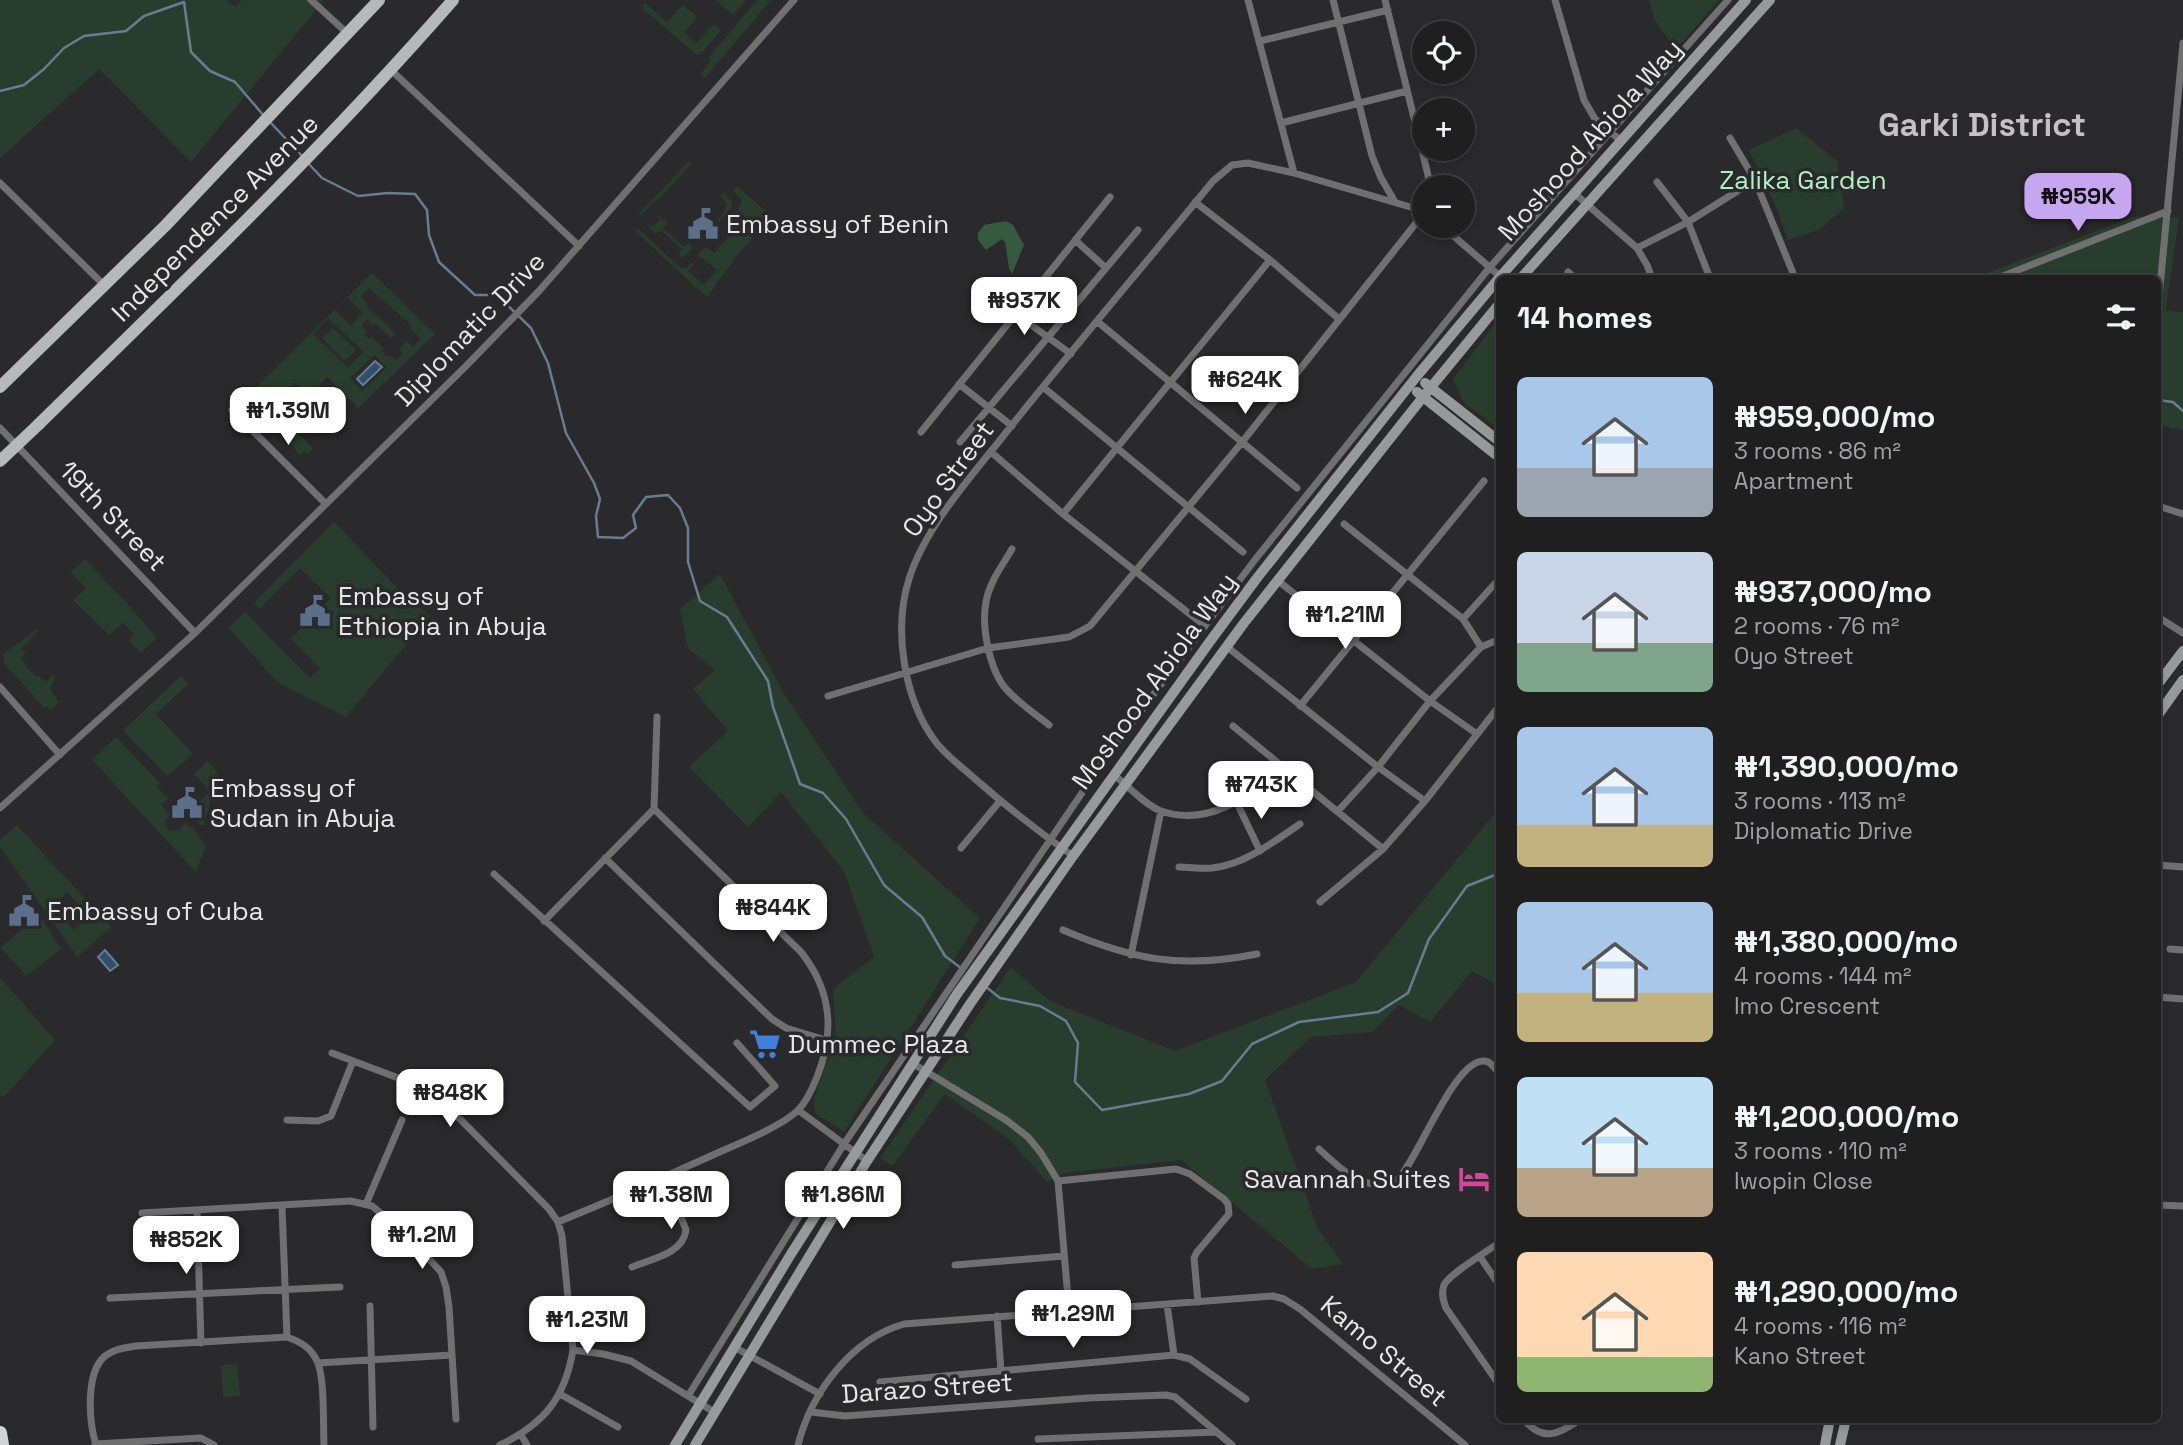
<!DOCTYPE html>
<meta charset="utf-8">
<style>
body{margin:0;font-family:"Space Grotesk",sans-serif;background:#282729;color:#f1f3f6;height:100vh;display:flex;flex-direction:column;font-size:26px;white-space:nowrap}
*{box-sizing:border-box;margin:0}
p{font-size:23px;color:#a2a2a5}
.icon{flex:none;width:38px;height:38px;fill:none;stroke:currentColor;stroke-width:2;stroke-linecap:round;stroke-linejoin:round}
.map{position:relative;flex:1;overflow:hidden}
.sheet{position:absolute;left:1496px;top:275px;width:665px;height:1148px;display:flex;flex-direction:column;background:#201f20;border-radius:10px;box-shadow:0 4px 10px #0003,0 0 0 2px #3d3d3e}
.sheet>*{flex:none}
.controls{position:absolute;left:1412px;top:21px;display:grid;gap:14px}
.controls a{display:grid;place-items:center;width:63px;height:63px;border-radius:50%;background:#201f20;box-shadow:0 4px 10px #0003,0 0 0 2px #3d3d3e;font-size:35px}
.price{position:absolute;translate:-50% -60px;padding:0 16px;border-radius:14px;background:#fff;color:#222;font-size:23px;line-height:46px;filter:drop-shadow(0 2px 4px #0008)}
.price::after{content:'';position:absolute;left:50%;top:42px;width:21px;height:16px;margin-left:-10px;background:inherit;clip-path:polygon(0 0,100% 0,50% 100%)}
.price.selected{background:#c6a6f0;color:#111}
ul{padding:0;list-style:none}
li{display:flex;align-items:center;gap:21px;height:175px;padding:0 21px}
li span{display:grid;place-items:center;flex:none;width:196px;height:140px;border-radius:10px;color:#555}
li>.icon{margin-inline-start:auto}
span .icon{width:84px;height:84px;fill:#fffc;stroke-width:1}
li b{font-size:30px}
h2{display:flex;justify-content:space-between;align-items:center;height:84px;padding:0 21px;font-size:30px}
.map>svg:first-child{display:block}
.green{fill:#293d2e;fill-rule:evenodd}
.forest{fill:#365a40}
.water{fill:#304f6b;stroke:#687d91;stroke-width:2}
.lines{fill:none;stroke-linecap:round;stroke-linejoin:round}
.stream{stroke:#687d91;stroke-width:2.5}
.street{stroke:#707071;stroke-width:7}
.secondary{stroke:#97999a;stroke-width:10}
.primary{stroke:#b6b8ba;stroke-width:12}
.highway{stroke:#d1d4d6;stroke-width:14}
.primary-bridge{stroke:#b6b8ba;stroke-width:12}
.labels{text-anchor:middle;stroke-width:7;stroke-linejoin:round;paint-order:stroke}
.street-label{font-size:26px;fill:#e9e8e9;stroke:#2a292b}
.park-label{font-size:26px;fill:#b1f0c1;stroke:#2a292b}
.poi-label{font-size:26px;fill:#e9e8e9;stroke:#2a292b;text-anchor:start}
.district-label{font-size:33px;font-weight:bold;fill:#c3c1c4;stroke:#2a292b}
</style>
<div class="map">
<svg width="2183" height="1445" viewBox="0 0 2183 1445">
<rect width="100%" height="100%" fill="#2a292b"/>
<path class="green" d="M 0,0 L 226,0 L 235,7 L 242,0 L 324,0 L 191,162 L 99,69 L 0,158 Z
M 716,0 L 746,0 L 733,15 Z
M 757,0 L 771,0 L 705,78 L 700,74 L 711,61 L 708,58 Z
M 1649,0 L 1719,0 L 1676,49 L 1655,21 Z
M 644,2 L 667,22 L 683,5 L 697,17 L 684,33 L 696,43 L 714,24 L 721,30 L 701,54 L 697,55 L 643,9 Z
M 1796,128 L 1837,161 L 1844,208 L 1819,230 L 1788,240 L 1776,207 L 1749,150 Z
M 690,160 L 691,164 L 660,198 C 651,201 647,213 637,216 Z
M 737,186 L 772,216 L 740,252 L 707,297 L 635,231 L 638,228 L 678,266 L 686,269 L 691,262 L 694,264 L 688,271 L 704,285 L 717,270 L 701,257 L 699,258 L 697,256 L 706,247 L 714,253 L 746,217 L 738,211 L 742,200 L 733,190 Z
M 723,192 L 732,202 L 731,208 L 703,237 L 694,237 L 687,230 L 691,226 L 698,233 C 712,227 723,219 727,204 L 720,196 Z
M 659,216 L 667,223 L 663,228 L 684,247 L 689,243 L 692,246 L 692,249 L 683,258 L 678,254 L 682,249 L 661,230 L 656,234 L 649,228 L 650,225 L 654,226 L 661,219 L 657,218 Z
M 2133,217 L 2179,217 L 2166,310 L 2183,312 L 2183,430 L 2158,425 L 2158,278 L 1974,278 Z
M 372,273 L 435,334 L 358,408 L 327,377 L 308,396 L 295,383 L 274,405 L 256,387 ZM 369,288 L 410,324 L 409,327 L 421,339 L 413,347 L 407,341 L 399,350 L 403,354 L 396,360 L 390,355 L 387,357 L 382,351 L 384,349 L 372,337 L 370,339 L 364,334 L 366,331 L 361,326 L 367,319 L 373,325 L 375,323 L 391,338 L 396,334 L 366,305 L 367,303 L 361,296 ZM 348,298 L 363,313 L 351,326 L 335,310 ZM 328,318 L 364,352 L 348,368 L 313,334 ZM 374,355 L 387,367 L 362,391 L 350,378 Z
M 1500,317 L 1500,430 L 1464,403 L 1453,379 Z
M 333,328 L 356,350 L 345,361 L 322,338 Z
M 280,415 L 313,448 L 308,454 L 305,451 L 300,455 L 271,424 Z
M 334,522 L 402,593 L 430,616 L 346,717 L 278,683 L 229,628 L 245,612 L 310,678 L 320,669 L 291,639 L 331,598 L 300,568 L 260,609 L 254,603 Z
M 85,559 L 124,600 L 157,638 L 141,653 L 129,640 L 134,634 L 123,623 L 109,635 L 73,600 L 86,588 L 70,572 Z
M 720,574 L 782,690 L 863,813 L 980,918 L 844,1132 L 815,1113 L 814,1098 L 836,1037 L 833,989 L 874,957 L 844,871 L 781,792 L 748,827 L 689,767 L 728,731 L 693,689 L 715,670 L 688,648 L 680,609 Z
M 36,629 L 38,631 L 21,649 L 26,653 L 21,659 L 26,664 L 25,666 L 37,677 L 39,676 L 46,682 L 54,674 L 55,678 L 50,688 L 59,702 L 50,710 L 47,706 L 44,708 L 3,662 L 5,660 L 2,655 C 14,645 24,641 36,629 Z
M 181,676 L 188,684 L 156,714 L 193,754 L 167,776 L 123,730 Z
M 116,737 L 160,783 L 157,787 L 168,798 L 161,805 L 169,815 L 165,822 L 169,830 L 179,831 L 185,823 L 192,828 L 206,845 L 196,872 L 92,760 Z
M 208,761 L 218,773 L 204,824 L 201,826 L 189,811 L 210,792 L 194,774 Z
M 1500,807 L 1500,986 L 1472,971 L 1430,1022 L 1399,1005 L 1372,1032 L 1311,1037 L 1265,1080 L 1318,1229 L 1343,1264 L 1312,1269 L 1181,1160 L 1065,1173 L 1047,1182 L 1010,1140 L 945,1094 L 892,1166 L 880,1158 L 1011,967 L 1048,1000 L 1175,1051 L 1356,982 Z
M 17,825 L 111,927 L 77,957 L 0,847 L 0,840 ZM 67,892 L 89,916 L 74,930 L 52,906 Z
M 39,915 L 61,949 L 26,976 L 1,947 Z
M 0,977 L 54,1039 L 53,1042 L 4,1097 L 0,1095 Z
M 237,1364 L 240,1396 L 223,1397 L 221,1365 Z"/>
<path class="forest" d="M 1006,221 L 1013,225 L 1024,245 L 1012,274 L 1009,268 L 1005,242 L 1002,239 L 986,250 L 978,240 L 978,233 L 984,225 Z"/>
<path class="water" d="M 375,361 L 382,367 L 363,385 L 357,379 Z
M 105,950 L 118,965 L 110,971 L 98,957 Z"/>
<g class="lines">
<path class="stream" d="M 0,91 L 24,85 L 44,69 L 64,48 L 84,36 L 126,31 L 144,16 L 184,2 L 191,52 L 210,71 L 235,82 L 264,116
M 269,121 L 303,157
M 307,162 L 322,178 L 358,196 L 388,193 L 415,194 L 427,210 L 429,235 L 439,262 L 475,295 L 497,295 L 531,328 L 548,363 L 566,433 L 594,483 L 600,499 L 596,516 L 598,537 L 623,538 L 636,528 L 633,515 L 646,497 L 668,495 L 680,508 L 688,528 L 688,562 L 700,601 L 727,617 L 768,681 L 773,707 L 800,784 L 823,793 L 846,819 L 884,885 L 922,917 L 945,956 L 961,968
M 2158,400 L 2173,402 L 2183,411
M 986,987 L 1000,998 L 1040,1006 L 1066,1021 L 1078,1043 L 1075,1082 L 1102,1110 L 1189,1094 L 1222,1081 L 1252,1044 L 1299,1022 L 1378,1012 L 1408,993 L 1429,939 L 1467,886 L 1500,873"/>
<path class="street" d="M 311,0 L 348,34
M 1248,0 L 1294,173
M 1333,0 L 1372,156 L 1381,178 L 1395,202
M 1385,0 L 1428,175 L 1429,187
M 1555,0 L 1584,100 L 1595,119 L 1620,140
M 1260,41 L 1388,10
M 392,71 L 579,246
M 1281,123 L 1407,91
M 1730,138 L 1755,180 L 1795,278
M 1657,182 L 1688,222 L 1710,278
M 0,183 L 104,285
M 1574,193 L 1637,248 L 1647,265 L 1652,278
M 1195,202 L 1270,260 L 1339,319
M 1442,226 L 1502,278
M 1075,240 L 1106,268
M 1637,248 L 1688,222 L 1755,180
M 1568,272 L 1575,278
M 1998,278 L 2168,211
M 2158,308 L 2183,43
M 1016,314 L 1071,354
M 1098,322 L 1297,488
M 959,384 L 1012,426
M 1043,387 L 1243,552
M 232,410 L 325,503
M 0,428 L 195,633
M 921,432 L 1110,197
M 960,442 L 1138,230
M 991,452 L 1063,514 L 1205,626
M 2158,506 L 2183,514
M 1063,514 L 1270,260
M 1344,524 L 1463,619 L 1481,647
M 1012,549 C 1002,566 989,583 986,602 C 981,627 990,672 1007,690 C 1019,703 1035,714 1049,725
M 1277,580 L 1430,701 L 1477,734
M 2158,617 L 2183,633
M 1463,619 L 1500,578
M 1226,646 L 1378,767 L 1425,801
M 0,687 L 60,755
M 828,696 L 988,648 L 1069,637 L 1090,626 L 1243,441 L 1424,213
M 1300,706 L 1484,481
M 1233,726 L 1383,849
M 1114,775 C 1127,785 1146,806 1161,811 C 1207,827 1252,797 1282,765
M 1237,803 L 1260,851
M 0,808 L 195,633 L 467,365 L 539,291 L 794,0
M 1338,811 L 1378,767 L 1430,701 L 1481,647 L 1500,639
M 961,848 L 1000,801
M 1073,856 C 1039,832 1006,806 974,778 C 961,766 945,755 935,741 C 904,699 893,630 909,579 C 926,525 973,475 1008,430 C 1075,346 1145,264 1213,181 L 1232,165 L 1248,163 L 1294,173 L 1424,211
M 605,858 L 772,1019 L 786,1028 L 829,1041
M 2158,865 L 2183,867
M 1179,867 C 1190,867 1201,869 1212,868 C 1246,864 1273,842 1300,824
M 494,874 L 750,1107 L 775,1086 L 737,1043
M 1320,902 L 1383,849 L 1425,801 L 1500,705
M 544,921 L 654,809 L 657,717
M 1063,930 C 1133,960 1181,969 1257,954
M 2170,949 L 2183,950
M 1131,955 L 1161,811
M 2158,997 L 2183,999
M 332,1053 L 401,1079 L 429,1092 L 461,1120 L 549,1209 L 558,1222 L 562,1236 L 573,1350 C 565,1398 544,1424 500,1445
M 912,1063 L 1006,1120 L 1028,1137 L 1041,1153 L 1058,1181 L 1069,1310
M 798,1110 L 867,1161
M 287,1120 L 318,1121 L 331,1116 L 353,1061
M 1319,1149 C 1337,1165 1357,1187 1383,1184 C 1388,1183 1394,1182 1398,1179 C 1418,1160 1455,1057 1485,1061 C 1492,1062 1496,1070 1500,1075
M 1058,1181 L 1176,1169 L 1190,1174 L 1224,1199 L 1228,1204 L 1229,1214 L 1197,1252 L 1194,1258 L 1198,1302
M 366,1204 L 402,1120
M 2158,1205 L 2183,1206
M 282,1206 L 287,1337
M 197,1210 L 201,1343
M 142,1213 L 351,1201 L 372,1206 L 382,1214 L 431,1261 L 441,1272 L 446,1287 L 449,1307 L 456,1419
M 558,1222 C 614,1199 669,1175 724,1150 C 743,1142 786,1124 799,1109 C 807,1101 813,1087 817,1077 C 835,1032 832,991 801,952 L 654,809
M 1500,1242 C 1488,1251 1449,1274 1444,1285 C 1441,1293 1443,1300 1446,1308 L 1500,1386
M 1480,1257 L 1500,1286
M 955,1265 L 1064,1256
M 632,1267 C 651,1259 683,1254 686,1230 L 665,1177
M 110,1298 L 340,1287
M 1167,1304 L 1174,1355
M 370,1306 L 373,1427
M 997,1316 L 1001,1371
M 734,1347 L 820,1394
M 573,1350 L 603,1354 L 631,1361 L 714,1412
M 318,1363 L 452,1355
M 880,1382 L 1174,1355 L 1190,1359 L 1246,1399
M 560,1394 L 618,1427
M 688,1396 L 844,1144 L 1107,756 L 1254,561 L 1490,267 L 1728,0
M 811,1412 L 845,1416 L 1088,1398 L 1166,1395 L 1175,1397 L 1232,1445
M 1523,1419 C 1544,1443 1558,1434 1581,1419
M 521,1435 L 527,1445
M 1038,1439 L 1216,1432
M 95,1444 L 201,1438 L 214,1445
M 96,1445 C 89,1422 85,1373 105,1356 C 114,1349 125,1348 136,1346 L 287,1337 C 301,1342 311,1348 317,1361 C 325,1377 323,1425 324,1445
M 798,1445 C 811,1393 851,1339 904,1324 L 1273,1296 L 1284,1299 L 1300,1309 L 1465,1445"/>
<path class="secondary" d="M 1521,278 L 1770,0
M 1425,383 L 1500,442
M 1417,392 L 1500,458
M 2158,684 L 2183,651
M 2158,715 L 2183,680
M 675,1445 L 791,1254 L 957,994 L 1211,640 L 1257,578 L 1417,376 L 1500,277 L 1746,0
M 695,1445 L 867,1161 L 970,1004 L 1073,856 L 1244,623 L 1423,397 L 1500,303
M 1825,1445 L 1830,1419
M 1840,1445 L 1846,1419"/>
<path class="primary" d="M 0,387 L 165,226 L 379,0
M 39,424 C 180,286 323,149 453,0"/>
<path class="highway" d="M 0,1433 L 2,1445"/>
<path class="primary-bridge" d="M 0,461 L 39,424"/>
</g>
<defs>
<symbol id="civic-bare" viewBox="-9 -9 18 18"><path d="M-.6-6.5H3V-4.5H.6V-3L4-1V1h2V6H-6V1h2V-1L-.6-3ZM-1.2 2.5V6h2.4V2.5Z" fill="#5c6f8a" stroke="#2a292b" stroke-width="2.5" paint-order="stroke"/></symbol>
<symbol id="supermarket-bare" viewBox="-9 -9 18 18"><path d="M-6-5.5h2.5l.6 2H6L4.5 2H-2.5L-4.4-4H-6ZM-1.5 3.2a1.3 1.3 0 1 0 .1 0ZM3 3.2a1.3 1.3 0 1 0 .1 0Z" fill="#3f7fe0" stroke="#2a292b" stroke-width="2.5" paint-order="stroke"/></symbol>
<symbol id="hotel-bare" viewBox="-9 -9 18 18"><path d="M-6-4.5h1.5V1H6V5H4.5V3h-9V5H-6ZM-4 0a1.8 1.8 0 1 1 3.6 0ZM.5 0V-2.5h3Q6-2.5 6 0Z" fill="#d1479c" stroke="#2a292b" stroke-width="2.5" paint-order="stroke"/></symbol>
</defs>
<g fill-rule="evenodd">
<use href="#civic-bare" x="681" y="202" width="44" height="44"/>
<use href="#civic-bare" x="293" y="589" width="44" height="44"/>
<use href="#civic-bare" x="165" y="781" width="44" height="44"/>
<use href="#civic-bare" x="2" y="889" width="44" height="44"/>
<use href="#supermarket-bare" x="743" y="1022" width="44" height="44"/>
<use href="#hotel-bare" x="1452" y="1157" width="44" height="44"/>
</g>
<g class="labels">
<g class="street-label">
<text transform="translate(1590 140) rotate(-48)" y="9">Moshood Abiola Way</text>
<text transform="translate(215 218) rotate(-45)" y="9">Independence Avenue</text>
<text transform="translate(470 329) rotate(-46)" y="9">Diplomatic Drive</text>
<text transform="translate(948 479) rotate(-54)" y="9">Oyo Street</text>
<text transform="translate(113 516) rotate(46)" y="9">19th Street</text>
<text transform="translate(1154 681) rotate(-54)" y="9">Moshood Abiola Way</text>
<text transform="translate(1384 1351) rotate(40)" y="9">Kamo Street</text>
<text transform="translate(927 1388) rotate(-4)" y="9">Darazo Street</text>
</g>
<g class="park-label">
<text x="1803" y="189">Zalika Garden</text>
</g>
<g class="poi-label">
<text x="726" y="233">Embassy of Benin</text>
<text x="338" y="605">Embassy of<tspan x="338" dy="30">Ethiopia in Abuja</tspan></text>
<text x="210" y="797">Embassy of<tspan x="210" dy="30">Sudan in Abuja</tspan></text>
<text x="47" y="920">Embassy of Cuba</text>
<text x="788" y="1053">Dummec Plaza</text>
<text x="1451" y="1188" text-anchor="end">Savannah Suites</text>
</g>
<g class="district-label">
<text x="1982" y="136">Garki District</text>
</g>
</g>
</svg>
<div class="controls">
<a><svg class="icon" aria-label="locate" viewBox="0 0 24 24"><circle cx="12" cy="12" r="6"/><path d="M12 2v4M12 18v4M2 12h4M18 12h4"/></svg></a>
<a>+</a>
<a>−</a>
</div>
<b class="price selected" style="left:2078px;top:233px">₦959K</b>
<b class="price" style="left:1024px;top:337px">₦937K</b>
<b class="price" style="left:1245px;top:416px">₦624K</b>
<b class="price" style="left:288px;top:447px">₦1.39M</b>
<b class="price" style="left:1345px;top:651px">₦1.21M</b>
<b class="price" style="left:1261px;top:821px">₦743K</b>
<b class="price" style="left:773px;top:944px">₦844K</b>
<b class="price" style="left:450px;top:1129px">₦848K</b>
<b class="price" style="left:671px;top:1231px">₦1.38M</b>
<b class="price" style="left:843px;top:1231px">₦1.86M</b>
<b class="price" style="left:422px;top:1271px">₦1.2M</b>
<b class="price" style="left:186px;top:1276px">₦852K</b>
<b class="price" style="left:1073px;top:1350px">₦1.29M</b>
<b class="price" style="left:587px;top:1356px">₦1.23M</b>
<section class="sheet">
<h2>14 homes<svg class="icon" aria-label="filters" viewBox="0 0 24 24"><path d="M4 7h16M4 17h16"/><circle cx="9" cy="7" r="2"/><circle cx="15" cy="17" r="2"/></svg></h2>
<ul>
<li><span style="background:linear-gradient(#a9c7e8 65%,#9aa5b1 0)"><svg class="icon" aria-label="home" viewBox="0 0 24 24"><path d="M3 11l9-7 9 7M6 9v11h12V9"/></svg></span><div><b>₦959,000/mo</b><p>3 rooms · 86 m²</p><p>Apartment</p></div></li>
<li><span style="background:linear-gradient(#c9d6e8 65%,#7fa58c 0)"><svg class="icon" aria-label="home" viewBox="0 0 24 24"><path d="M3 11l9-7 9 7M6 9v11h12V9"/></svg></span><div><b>₦937,000/mo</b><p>2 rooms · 76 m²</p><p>Oyo Street</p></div></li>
<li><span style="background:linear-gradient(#a9c7e8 70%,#c2b280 0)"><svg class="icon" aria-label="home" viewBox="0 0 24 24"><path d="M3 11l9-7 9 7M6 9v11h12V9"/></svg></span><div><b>₦1,390,000/mo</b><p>3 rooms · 113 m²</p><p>Diplomatic Drive</p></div></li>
<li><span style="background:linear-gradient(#a9c7e8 65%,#c2b280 0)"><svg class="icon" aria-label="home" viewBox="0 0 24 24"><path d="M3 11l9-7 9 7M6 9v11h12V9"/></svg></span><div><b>₦1,380,000/mo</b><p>4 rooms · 144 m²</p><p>Imo Crescent</p></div></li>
<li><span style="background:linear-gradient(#bfe0f5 65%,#b9a48a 0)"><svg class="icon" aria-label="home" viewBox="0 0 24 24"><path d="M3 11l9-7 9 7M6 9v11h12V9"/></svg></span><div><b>₦1,200,000/mo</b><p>3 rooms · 110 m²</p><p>Iwopin Close</p></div></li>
<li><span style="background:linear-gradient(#ffd9b3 75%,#8fb573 0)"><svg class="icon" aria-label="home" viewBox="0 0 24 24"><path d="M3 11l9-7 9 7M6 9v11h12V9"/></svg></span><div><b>₦1,290,000/mo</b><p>4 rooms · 116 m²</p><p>Kano Street</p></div></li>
</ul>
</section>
</div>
